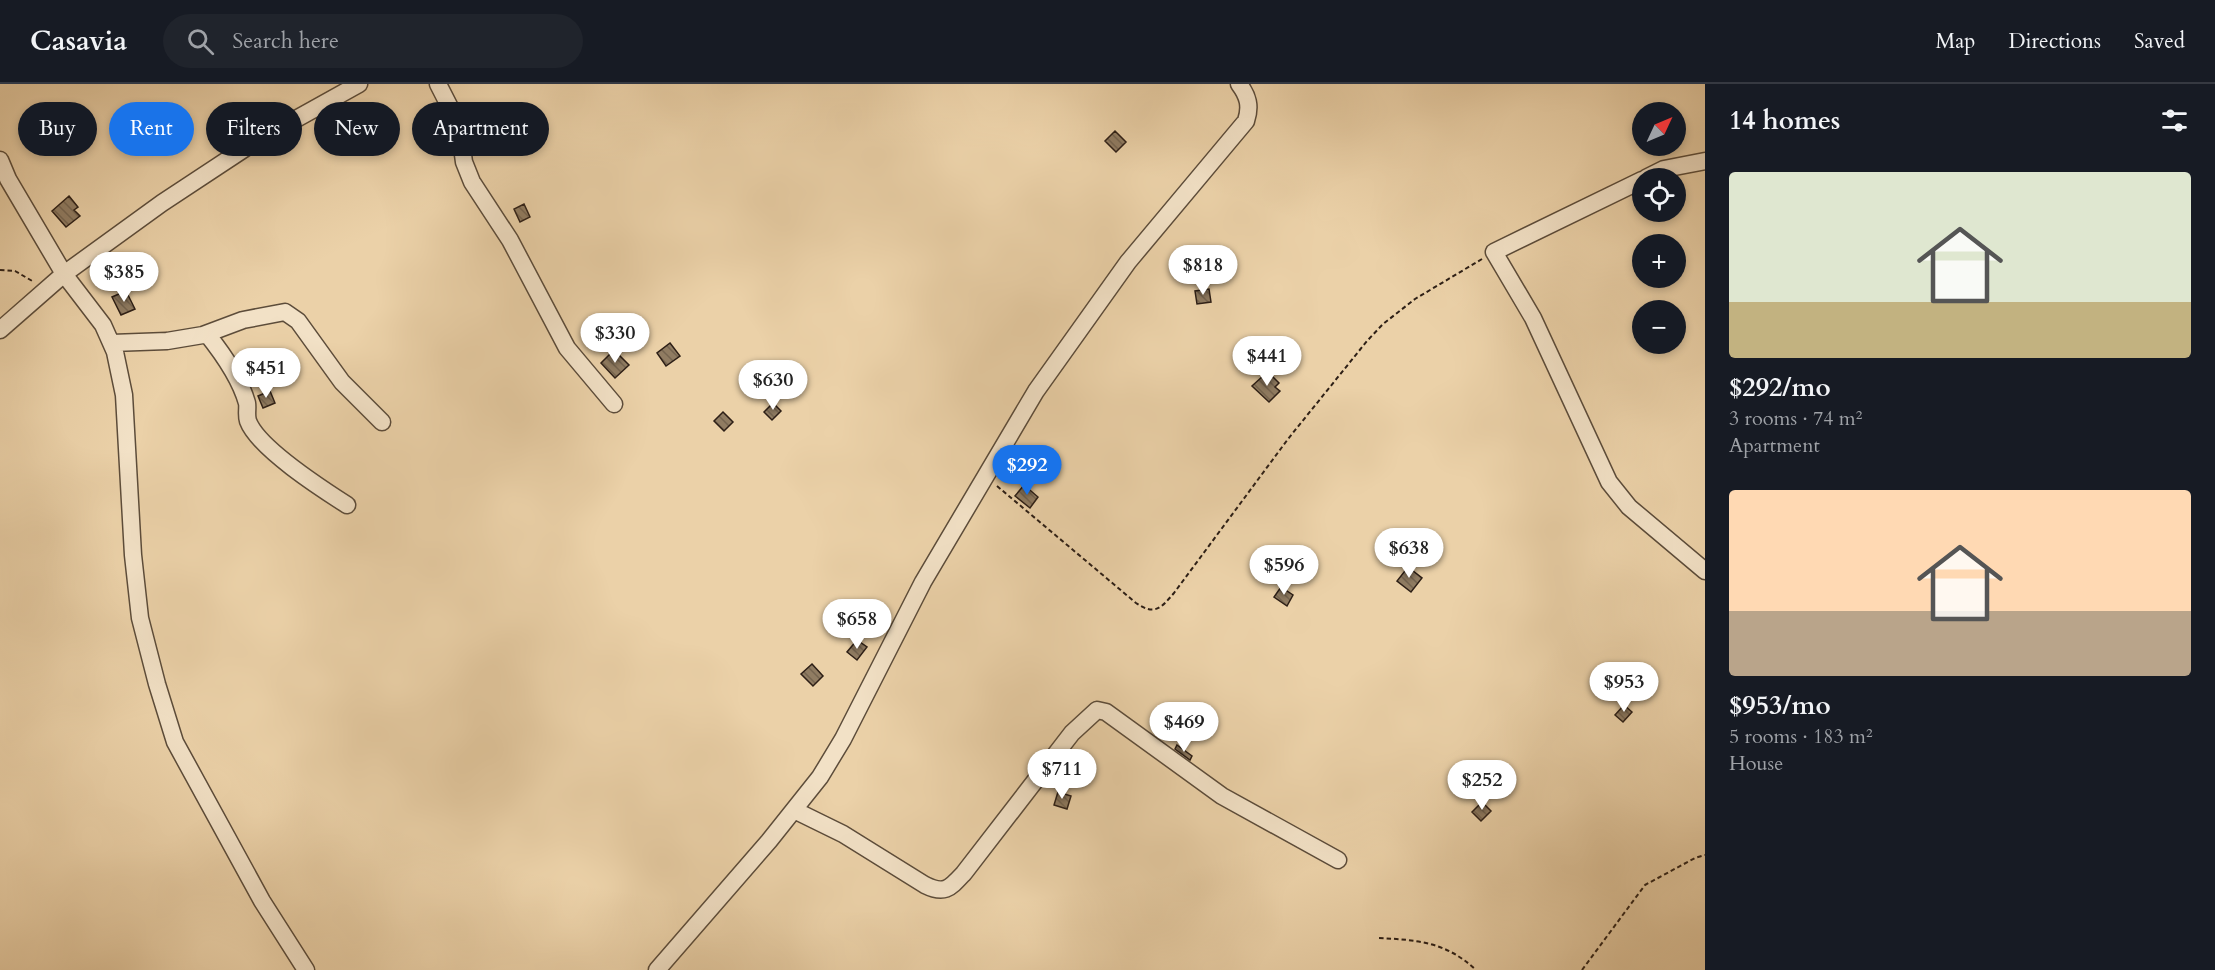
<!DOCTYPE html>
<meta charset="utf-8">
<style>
body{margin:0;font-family:Cardo,serif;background:#20242c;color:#f1f3f6;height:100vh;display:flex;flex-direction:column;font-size:22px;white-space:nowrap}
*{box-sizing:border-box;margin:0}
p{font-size:20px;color:#9ea1a6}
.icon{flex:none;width:33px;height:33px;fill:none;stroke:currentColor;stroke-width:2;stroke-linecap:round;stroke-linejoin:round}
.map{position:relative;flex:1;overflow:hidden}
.details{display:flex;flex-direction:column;background:#171b24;width:510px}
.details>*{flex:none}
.hud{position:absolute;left:18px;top:18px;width:570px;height:54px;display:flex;gap:12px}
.needle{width:39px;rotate:46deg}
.tools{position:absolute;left:1632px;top:18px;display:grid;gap:12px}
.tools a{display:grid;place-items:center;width:54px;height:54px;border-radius:50%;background:#171b24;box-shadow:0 3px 9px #0003;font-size:30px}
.price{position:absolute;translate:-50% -51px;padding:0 14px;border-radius:21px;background:#fff;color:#222;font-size:20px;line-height:39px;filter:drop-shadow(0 2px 3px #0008)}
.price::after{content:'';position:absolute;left:50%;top:36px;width:18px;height:14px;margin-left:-9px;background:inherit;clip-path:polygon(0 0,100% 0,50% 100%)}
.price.active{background:#1a73e8;color:#fff}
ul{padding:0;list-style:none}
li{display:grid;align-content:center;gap:12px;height:318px;padding:0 24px}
li span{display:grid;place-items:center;height:186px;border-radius:6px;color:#555}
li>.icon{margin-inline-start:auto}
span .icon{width:108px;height:108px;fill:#fffc;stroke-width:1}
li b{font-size:26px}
h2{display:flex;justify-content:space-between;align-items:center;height:72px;padding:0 24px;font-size:26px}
.tag{padding:0 21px;border-radius:27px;background:#171b24;box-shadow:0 3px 9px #0003;font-size:21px;line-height:54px}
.tag.active{background:#1a73e8;color:#fff}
header{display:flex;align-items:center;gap:36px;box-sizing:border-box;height:84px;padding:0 30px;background:#171b24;border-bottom:2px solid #363941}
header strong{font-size:28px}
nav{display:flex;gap:33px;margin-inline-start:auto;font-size:21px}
.search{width:420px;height:54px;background:#20242c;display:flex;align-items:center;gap:15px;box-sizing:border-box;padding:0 21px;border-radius:33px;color:#9ea1a6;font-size:22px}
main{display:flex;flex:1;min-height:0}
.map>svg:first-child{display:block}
.building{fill:url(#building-back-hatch);stroke:#2d1f16;stroke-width:1.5}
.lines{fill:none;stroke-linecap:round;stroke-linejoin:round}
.minor-casing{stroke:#5c4c3a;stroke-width:19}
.path{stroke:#2d1f16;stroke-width:2;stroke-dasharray:4.5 3;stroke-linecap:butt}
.minor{stroke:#f2e1c6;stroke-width:16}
</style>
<header>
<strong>Casavia</strong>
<div class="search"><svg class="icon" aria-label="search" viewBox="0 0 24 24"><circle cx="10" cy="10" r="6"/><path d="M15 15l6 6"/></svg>Search here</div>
<nav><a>Map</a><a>Directions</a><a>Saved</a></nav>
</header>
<main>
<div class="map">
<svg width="1705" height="886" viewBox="0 0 1705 886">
<defs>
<pattern id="building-back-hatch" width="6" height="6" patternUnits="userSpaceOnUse" patternTransform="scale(1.5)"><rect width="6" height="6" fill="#907c62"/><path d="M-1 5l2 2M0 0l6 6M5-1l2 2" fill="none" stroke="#766550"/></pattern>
</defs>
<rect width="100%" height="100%" fill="#ebd1a8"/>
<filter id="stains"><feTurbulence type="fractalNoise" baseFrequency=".00333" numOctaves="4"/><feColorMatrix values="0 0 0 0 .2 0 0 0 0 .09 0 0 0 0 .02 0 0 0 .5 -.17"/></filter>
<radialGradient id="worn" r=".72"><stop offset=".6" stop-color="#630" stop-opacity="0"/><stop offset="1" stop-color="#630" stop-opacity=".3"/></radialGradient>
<path class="building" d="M 1115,47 L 1126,58 L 1116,68 L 1105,57 Z
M 69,112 L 78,123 L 74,126 L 80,132 L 66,143 L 52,127 Z
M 524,120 L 530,133 L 520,138 L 514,125 Z
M 1209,205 L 1211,218 L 1197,220 L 1195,207 Z
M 126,207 L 135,225 L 121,231 L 112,213 Z
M 670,259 L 680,272 L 666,282 L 657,269 Z
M 614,266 L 629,281 L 615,294 L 601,279 Z
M 1264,291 L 1267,295 L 1271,291 L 1279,299 L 1275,303 L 1280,307 L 1269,318 L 1252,302 Z
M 270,307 L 275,319 L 263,324 L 258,312 Z
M 773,319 L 781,327 L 772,336 L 764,328 Z
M 723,328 L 733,338 L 724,347 L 714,337 Z
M 1024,401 L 1038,413 L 1030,424 L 1015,412 Z
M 1408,483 L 1422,494 L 1411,508 L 1397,497 Z
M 1281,503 L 1293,511 L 1287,522 L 1274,513 Z
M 857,556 L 867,563 L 857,576 L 847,568 Z
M 812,580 L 823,592 L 813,602 L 801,590 Z
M 1624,621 L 1632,628 L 1623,638 L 1615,631 Z
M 1177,661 L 1192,672 L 1190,676 L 1175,665 Z
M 1058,708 L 1071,712 L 1067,725 L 1054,721 Z
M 1482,718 L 1491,727 L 1481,737 L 1472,728 Z"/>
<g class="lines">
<defs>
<path id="minor" d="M 438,0 L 459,41 L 464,78 L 472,98 L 510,156 L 567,264 L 614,320
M 0,76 L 8,95 L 64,190 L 103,241 L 115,268 L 124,311 L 133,471 L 140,534 L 157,600 L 175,658 L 262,817 L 306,886
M 1646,94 L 1664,85 L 1705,77
M 1642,96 L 1494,168 L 1533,234 L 1609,398 L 1629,423 L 1705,487
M 0,246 L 64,190 L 162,119 L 253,59 L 359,0
M 207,250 C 223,270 240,294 247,319 C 248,324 246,331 248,337 C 258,364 322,405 347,421
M 112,259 L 167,257 L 203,251 L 243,236 L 285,228 L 298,237 L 342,298 L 382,338
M 794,726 L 843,750 L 925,801 C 945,811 950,804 964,789 L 1072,649 L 1097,626 L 1106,628 L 1222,712 L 1338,776
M 657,886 L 769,757 L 820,693 L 843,655 L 923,498 L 1036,307 L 1128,178 L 1246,37 C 1251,22 1248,12 1239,0"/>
</defs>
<use href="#minor" class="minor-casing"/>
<path class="path" d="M 0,186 L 15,187 L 34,198
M 997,402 L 1136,519 C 1155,532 1161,524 1174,509 L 1288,355 L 1367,257 L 1383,240 L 1415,215 L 1482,175
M 1379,854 C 1418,856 1446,858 1476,886
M 1582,886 L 1645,801 L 1695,774 L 1705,771"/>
<use href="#minor" class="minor"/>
</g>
<rect width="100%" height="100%" filter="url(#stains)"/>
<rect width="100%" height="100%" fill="url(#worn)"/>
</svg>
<div class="tools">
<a><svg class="needle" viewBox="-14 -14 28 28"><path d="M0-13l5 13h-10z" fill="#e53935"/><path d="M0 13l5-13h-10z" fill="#9ea1a6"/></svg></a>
<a><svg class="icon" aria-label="locate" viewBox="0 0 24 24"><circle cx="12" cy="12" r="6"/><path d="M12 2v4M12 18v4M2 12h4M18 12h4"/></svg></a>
<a>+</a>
<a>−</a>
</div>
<b class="price" style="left:1203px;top:212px">$818</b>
<b class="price" style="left:124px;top:219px">$385</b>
<b class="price" style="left:615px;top:280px">$330</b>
<b class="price" style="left:1267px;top:303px">$441</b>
<b class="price" style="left:266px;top:315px">$451</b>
<b class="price" style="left:773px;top:327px">$630</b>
<b class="price active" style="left:1027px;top:412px">$292</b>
<b class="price" style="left:1409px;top:495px">$638</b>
<b class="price" style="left:1284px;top:512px">$596</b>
<b class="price" style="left:857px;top:566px">$658</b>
<b class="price" style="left:1624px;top:629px">$953</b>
<b class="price" style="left:1184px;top:669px">$469</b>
<b class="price" style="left:1062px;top:716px">$711</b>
<b class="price" style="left:1482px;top:727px">$252</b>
<div class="hud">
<a class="tag">Buy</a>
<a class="tag active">Rent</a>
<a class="tag">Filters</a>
<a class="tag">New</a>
<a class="tag">Apartment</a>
</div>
</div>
<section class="details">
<h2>14 homes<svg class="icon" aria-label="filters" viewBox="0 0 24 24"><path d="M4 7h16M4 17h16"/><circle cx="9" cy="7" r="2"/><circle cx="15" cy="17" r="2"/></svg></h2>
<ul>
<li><span style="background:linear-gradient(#dfe7d0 70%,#c2b280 0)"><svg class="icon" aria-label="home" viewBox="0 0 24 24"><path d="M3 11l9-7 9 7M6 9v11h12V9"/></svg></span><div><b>$292/mo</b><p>3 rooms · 74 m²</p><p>Apartment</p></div></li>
<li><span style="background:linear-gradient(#ffd9b3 65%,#b9a48a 0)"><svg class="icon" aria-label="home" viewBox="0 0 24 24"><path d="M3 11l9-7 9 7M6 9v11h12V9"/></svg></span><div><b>$953/mo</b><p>5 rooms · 183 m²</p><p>House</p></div></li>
</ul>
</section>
</main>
